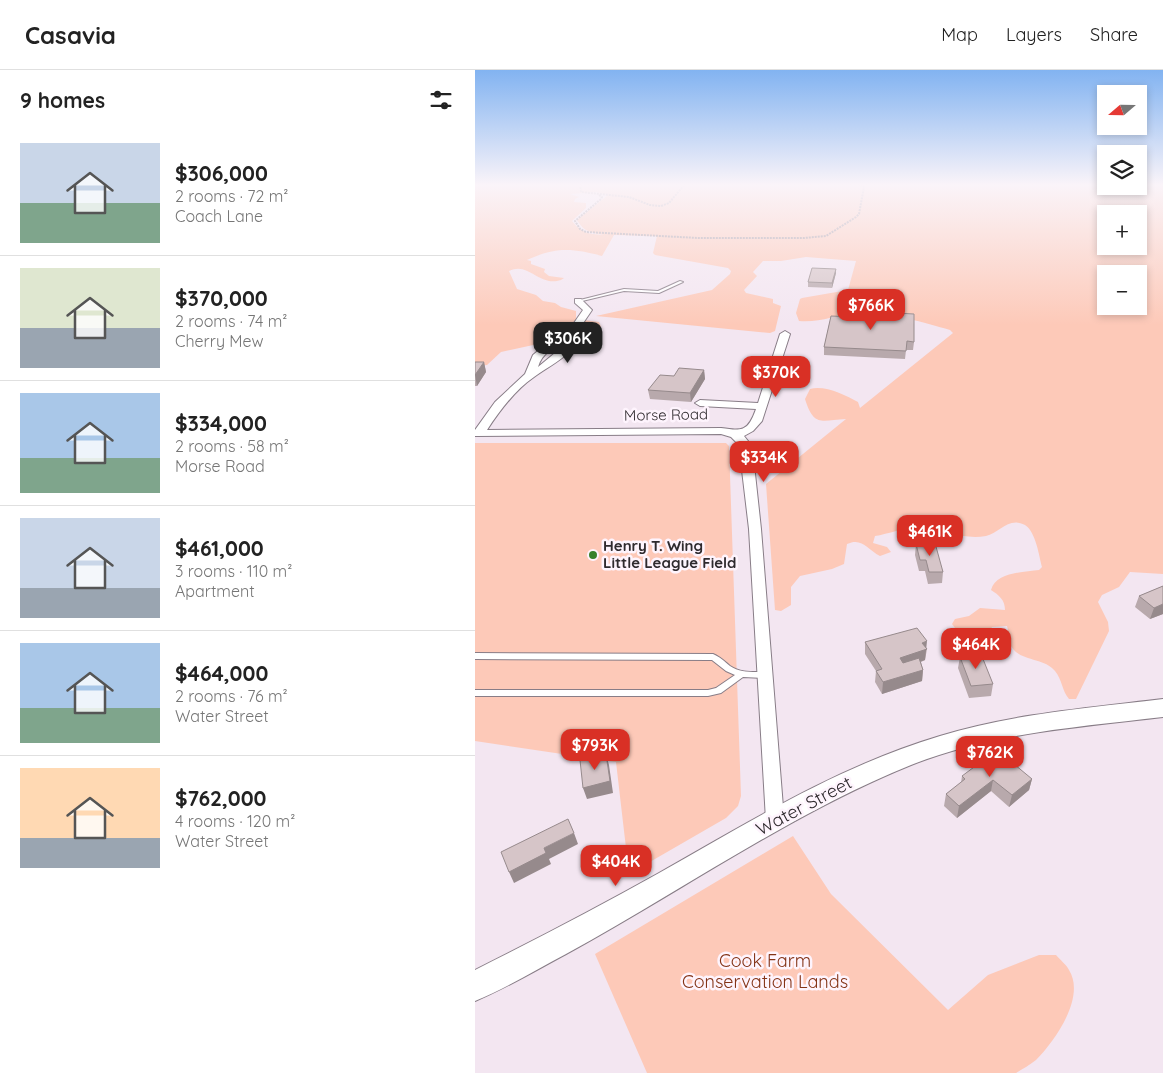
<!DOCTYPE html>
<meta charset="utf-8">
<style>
body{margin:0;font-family:Quicksand,sans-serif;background:#f6f6f6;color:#222;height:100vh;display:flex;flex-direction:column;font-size:19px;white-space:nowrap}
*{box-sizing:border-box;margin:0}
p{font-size:16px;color:#767676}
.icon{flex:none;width:28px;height:28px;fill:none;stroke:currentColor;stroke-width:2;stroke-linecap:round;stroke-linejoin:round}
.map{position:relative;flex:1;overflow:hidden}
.sheet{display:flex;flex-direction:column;background:#fff;width:475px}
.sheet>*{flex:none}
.needle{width:32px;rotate:250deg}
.buttons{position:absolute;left:622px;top:15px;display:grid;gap:10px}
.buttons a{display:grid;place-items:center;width:50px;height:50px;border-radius:0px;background:#fff;box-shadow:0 2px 8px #0003;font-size:25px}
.price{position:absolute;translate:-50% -42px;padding:0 11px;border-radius:10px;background:#d93025;color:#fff;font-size:16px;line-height:32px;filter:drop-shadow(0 1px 2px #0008)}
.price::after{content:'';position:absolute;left:50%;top:30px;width:15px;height:11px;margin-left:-8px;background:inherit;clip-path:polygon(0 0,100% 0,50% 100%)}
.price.on{background:#222;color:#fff}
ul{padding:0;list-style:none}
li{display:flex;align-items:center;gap:15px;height:125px;padding:0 20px}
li+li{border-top:1px solid #e0e0e0}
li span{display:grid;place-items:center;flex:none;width:140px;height:100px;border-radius:0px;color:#555}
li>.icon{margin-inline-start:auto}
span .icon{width:60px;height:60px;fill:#fffc;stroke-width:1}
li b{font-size:21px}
h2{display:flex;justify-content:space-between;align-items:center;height:60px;padding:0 20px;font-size:21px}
header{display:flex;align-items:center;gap:30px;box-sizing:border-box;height:70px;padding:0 25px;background:#fff;border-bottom:1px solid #e0e0e0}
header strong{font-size:24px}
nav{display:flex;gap:28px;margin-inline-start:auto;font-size:18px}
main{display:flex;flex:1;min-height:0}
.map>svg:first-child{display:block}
.green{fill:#fdc9b8;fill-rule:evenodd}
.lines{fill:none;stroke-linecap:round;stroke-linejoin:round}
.service-casing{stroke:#887d87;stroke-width:2}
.minor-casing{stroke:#887d87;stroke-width:2}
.secondary-casing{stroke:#887d87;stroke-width:2}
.path{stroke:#a49aa2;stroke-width:2;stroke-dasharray:2 1;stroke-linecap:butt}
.service{fill:#fff;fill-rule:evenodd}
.minor{fill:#fff;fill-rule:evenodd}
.secondary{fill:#fff;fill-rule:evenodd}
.wall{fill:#b8a9ac}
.shaded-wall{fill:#968a8c}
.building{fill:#d6c5c8;stroke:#968a8c}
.poi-dot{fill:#37822b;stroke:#fef4fd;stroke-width:2}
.labels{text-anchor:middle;stroke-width:5;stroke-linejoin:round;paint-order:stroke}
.street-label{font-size:15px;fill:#2f2a2e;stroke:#fef4fd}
.poi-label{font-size:15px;font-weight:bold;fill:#2f2a2e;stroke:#fef4fd;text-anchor:start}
.near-street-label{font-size:18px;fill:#2f2a2e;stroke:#fef4fd}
.near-park-label{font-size:18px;fill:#843316;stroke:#fef4fd}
</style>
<header>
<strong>Casavia</strong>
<nav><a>Map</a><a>Layers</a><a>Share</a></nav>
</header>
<main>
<section class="sheet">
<h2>9 homes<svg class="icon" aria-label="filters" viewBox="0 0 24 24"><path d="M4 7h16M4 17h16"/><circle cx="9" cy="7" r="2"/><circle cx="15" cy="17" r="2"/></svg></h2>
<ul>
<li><span style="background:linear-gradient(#c9d6e8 60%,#7fa58c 0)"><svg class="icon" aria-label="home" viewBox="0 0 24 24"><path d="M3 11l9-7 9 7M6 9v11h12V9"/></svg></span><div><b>$306,000</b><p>2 rooms · 72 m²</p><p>Coach Lane</p></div></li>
<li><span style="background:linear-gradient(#dfe7d0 60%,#9aa5b1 0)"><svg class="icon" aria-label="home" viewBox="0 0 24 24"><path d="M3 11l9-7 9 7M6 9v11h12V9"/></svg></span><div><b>$370,000</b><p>2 rooms · 74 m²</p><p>Cherry Mew</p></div></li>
<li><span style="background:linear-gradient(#a9c7e8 65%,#7fa58c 0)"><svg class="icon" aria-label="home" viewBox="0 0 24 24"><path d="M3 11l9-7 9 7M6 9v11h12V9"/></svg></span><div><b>$334,000</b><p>2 rooms · 58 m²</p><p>Morse Road</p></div></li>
<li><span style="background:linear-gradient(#c9d6e8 70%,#9aa5b1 0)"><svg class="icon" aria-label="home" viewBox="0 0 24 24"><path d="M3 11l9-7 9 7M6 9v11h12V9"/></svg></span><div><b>$461,000</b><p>3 rooms · 110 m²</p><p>Apartment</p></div></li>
<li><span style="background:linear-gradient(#a9c7e8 65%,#7fa58c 0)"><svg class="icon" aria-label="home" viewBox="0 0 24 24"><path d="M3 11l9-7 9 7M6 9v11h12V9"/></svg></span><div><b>$464,000</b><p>2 rooms · 76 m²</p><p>Water Street</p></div></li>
<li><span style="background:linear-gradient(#ffd9b3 70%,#9aa5b1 0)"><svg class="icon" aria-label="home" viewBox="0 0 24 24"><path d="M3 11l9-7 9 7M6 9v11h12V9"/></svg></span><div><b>$762,000</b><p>4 rooms · 120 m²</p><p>Water Street</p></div></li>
</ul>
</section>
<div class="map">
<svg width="688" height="1003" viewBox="0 0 688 1003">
<rect width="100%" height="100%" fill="#f3e6f1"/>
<path class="green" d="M 0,114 L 631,114 L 631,116 L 688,114 L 688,504 L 655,502 L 644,517 L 627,525 L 623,532 L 633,552 L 634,561 L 601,629 L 594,629 C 587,621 587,609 580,601 C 569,587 545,592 536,576 C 533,570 534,562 532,556 L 517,557 L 509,570 L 496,578 L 483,575 L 474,565 L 474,561 L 480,558 L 477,554 L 480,549 L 494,546 L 505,538 L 530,540 C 530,530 524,525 516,520 C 521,502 549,502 564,500 L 567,497 C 564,486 561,462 550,455 C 534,446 524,463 511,466 C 489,470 467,460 446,457 C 434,456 413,464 400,466 L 398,473 L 412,477 L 416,482 L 405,486 C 392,479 387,467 372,474 L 369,494 L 357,499 L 325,506 L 316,517 L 316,535 L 306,541 L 300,540 L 291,414 L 371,349 C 347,350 339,358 330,329 L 335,319 C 350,315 370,325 383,332 L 385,338 L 478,263 L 475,260 C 448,252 409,241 381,243 C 361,245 344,253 324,251 L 321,243 L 325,229 L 327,228 L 373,220 L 381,191 L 331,187 L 306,191 L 288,191 L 278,202 L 282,206 L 269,220 L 271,223 L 298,229 L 298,233 L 306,236 L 300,261 L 295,263 L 121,246 L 237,220 L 255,204 L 256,201 L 253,198 L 180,185 L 178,183 L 182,166 L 139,165 L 127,186 C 97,178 80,177 52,190 L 56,191 L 56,194 L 70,199 L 69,202 L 74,206 L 89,208 L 86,210 C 63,217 54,191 34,201 L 42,219 L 61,225 L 68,231 L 80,233 L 86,237 L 101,241 L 101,249 L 124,252 L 126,257 L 113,263 L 26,282 L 12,295 L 0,296 ZM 121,122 L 133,125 L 102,150 C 110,163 116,162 129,165 C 112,164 107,163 97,151 L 111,138 L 111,133 L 99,132 L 100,129 L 104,127 L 95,124 ZM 631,144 L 664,144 L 664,176 L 631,176 ZM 631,204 L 664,204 L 664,236 L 631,236 Z
M 0,373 L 251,373 L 254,376 L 266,726 L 263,736 L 251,748 L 154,804 L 141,692 L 0,671 Z
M 318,766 L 356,824 L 473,940 L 513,905 L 564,885 L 581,885 C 585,890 591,894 594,900 C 611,927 580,971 561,990 C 555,995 547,999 541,1003 L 172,1003 L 120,884 Z"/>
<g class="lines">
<defs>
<path id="service" d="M 205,211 L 208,212 L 184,223 L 149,221 L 103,232 L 101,231 L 149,219 L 183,221 Z
M 0,583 L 238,584 C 245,587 249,591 255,596 C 265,603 277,602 290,602 L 293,603 L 294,605 L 293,607 L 290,608 L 268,607 L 246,623 L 233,626 L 0,626 L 0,620 L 233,620 L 241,618 L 260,605 L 251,601 L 237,590 L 0,589 Z"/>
<path id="minor" d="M 100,229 L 106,229 L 117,240 L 100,265 L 102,273 C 90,289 74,296 59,307 C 40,320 25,340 12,360 L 246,358 C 267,361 273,362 281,339 L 225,336 L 220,333 L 225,330 L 283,333 L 305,264 L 310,261 L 315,264 L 287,351 L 278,361 L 269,366 L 277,376 L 286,459 L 309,750 L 307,756 L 300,758 L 293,756 L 291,750 L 274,459 L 264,375 L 256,367 L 246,364 L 0,366 L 0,360 L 20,332 L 50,304 L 58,285 L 70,275 L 92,263 L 108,240 L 100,233 ZM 92,270 L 92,273 L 63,297 C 67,283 79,277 92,270 Z"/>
<path id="secondary" d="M 688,629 L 688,647 C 603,657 516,663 436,695 C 315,744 205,822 91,884 C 61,900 31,918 0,931 L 0,900 C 62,869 123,837 184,803 C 274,752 364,696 465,666 C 537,644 613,638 688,629 Z"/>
</defs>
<use href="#service" class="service-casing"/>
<use href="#minor" class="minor-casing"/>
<use href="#secondary" class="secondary-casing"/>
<path class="path" d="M 105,114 L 106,122 L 154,127 L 175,135 L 186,136 L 194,133 L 210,114
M 124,125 L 127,127 L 126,129 L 100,151 L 105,159 L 111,162 L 223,168 L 329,168 L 351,166 L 381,147 L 384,144 L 389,117 L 383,114"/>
<use href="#service" class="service"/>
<use href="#minor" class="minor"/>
<use href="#secondary" class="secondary"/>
</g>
<path class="wall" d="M 361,199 L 361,203 L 357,218 L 333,217 L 333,212 Z
M 356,246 L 439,272 L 438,280 L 431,280 L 430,289 L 349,285 L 349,277 Z
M 0,292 L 9,292 L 11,302 L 2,316 L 0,316 Z
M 229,300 L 230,309 L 216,332 L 175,329 L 173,320 L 199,306 Z
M 441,474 L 468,502 L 467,513 L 453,514 L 450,501 L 444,501 L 440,485 Z
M 688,516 L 688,544 L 675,549 L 660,537 L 664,526 Z
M 390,572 L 451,578 L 452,579 L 450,590 L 446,592 L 448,600 L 447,611 L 407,624 L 400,612 L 401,601 L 390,584 Z
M 485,587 L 518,614 L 516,626 L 494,628 L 483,598 Z
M 487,706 L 557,709 L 554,720 L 534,737 L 516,721 L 482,748 L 469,736 L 471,724 L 486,713 Z"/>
<path class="shaded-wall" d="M 361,199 L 361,203 L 357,218 L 357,213 Z
M 9,292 L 11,302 L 2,316 L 0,305 Z
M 229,300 L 230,309 L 216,332 L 215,323 Z
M 688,534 L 688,544 L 675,549 L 679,538 Z
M 452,571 L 450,590 L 424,599 L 425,588 L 447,573 Z
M 448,600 L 447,611 L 407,624 L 408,612 Z
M 131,684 L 134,695 L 138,723 L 112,729 L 108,718 Z
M 557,709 L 554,720 L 534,737 L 537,725 Z
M 518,710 L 516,721 L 482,748 L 484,736 Z
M 99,763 L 103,774 L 74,789 L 76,794 L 39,813 L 34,802 L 69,778 Z"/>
<path class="building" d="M 337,198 L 361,199 L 357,213 L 333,212 Z
M 383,241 L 439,244 L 439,272 L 432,271 L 431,281 L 349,277 L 356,246 L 382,247 Z
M 0,292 L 9,292 L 0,305 Z
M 204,298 L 229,300 L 215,323 L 173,320 L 185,305 L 199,306 Z
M 460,473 L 468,502 L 454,502 L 451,490 L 445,490 L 441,474 Z
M 688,516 L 688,534 L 679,538 L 664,526 Z
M 442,558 L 452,571 L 447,573 L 452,579 L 425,588 L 428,593 L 444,588 L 448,600 L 408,612 L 401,601 L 407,599 L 390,572 Z
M 506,584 L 518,614 L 496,616 L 485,587 Z
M 522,680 L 557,709 L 537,725 L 518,710 L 484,736 L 471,724 L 490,709 L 487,706 Z
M 131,684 L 135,711 L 108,718 L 105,690 Z
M 93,749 L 99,763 L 69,778 L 71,783 L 34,802 L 26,782 Z"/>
<linearGradient id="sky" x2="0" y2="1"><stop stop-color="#82b3f1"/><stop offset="0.45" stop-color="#faf4f9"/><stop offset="1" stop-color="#faf4f9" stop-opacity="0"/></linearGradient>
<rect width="688" height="255" fill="url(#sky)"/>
<circle class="poi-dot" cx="118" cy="485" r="5"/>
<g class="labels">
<g class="street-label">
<text transform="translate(191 345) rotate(-1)" y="5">Morse Road</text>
</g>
<g class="poi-label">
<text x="128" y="481">Henry T. Wing<tspan x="128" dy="17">Little League Field</tspan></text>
</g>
<g class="near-street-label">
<text transform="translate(329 736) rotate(-28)" y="6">Water Street</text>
</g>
<g class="near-park-label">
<text x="290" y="897">Cook Farm<tspan x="290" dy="21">Conservation Lands</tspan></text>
</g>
</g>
</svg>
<div class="buttons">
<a><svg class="needle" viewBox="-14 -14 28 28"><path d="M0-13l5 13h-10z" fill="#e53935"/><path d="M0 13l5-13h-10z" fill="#767676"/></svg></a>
<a><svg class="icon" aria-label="layers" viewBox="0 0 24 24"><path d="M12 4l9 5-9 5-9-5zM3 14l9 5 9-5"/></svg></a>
<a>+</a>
<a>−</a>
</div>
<b class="price" style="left:396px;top:261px">$766K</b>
<b class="price on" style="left:93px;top:294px">$306K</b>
<b class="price" style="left:301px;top:328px">$370K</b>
<b class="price" style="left:289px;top:413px">$334K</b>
<b class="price" style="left:455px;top:487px">$461K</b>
<b class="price" style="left:501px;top:600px">$464K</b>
<b class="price" style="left:120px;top:701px">$793K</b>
<b class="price" style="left:515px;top:708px">$762K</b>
<b class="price" style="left:141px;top:817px">$404K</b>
</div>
</main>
